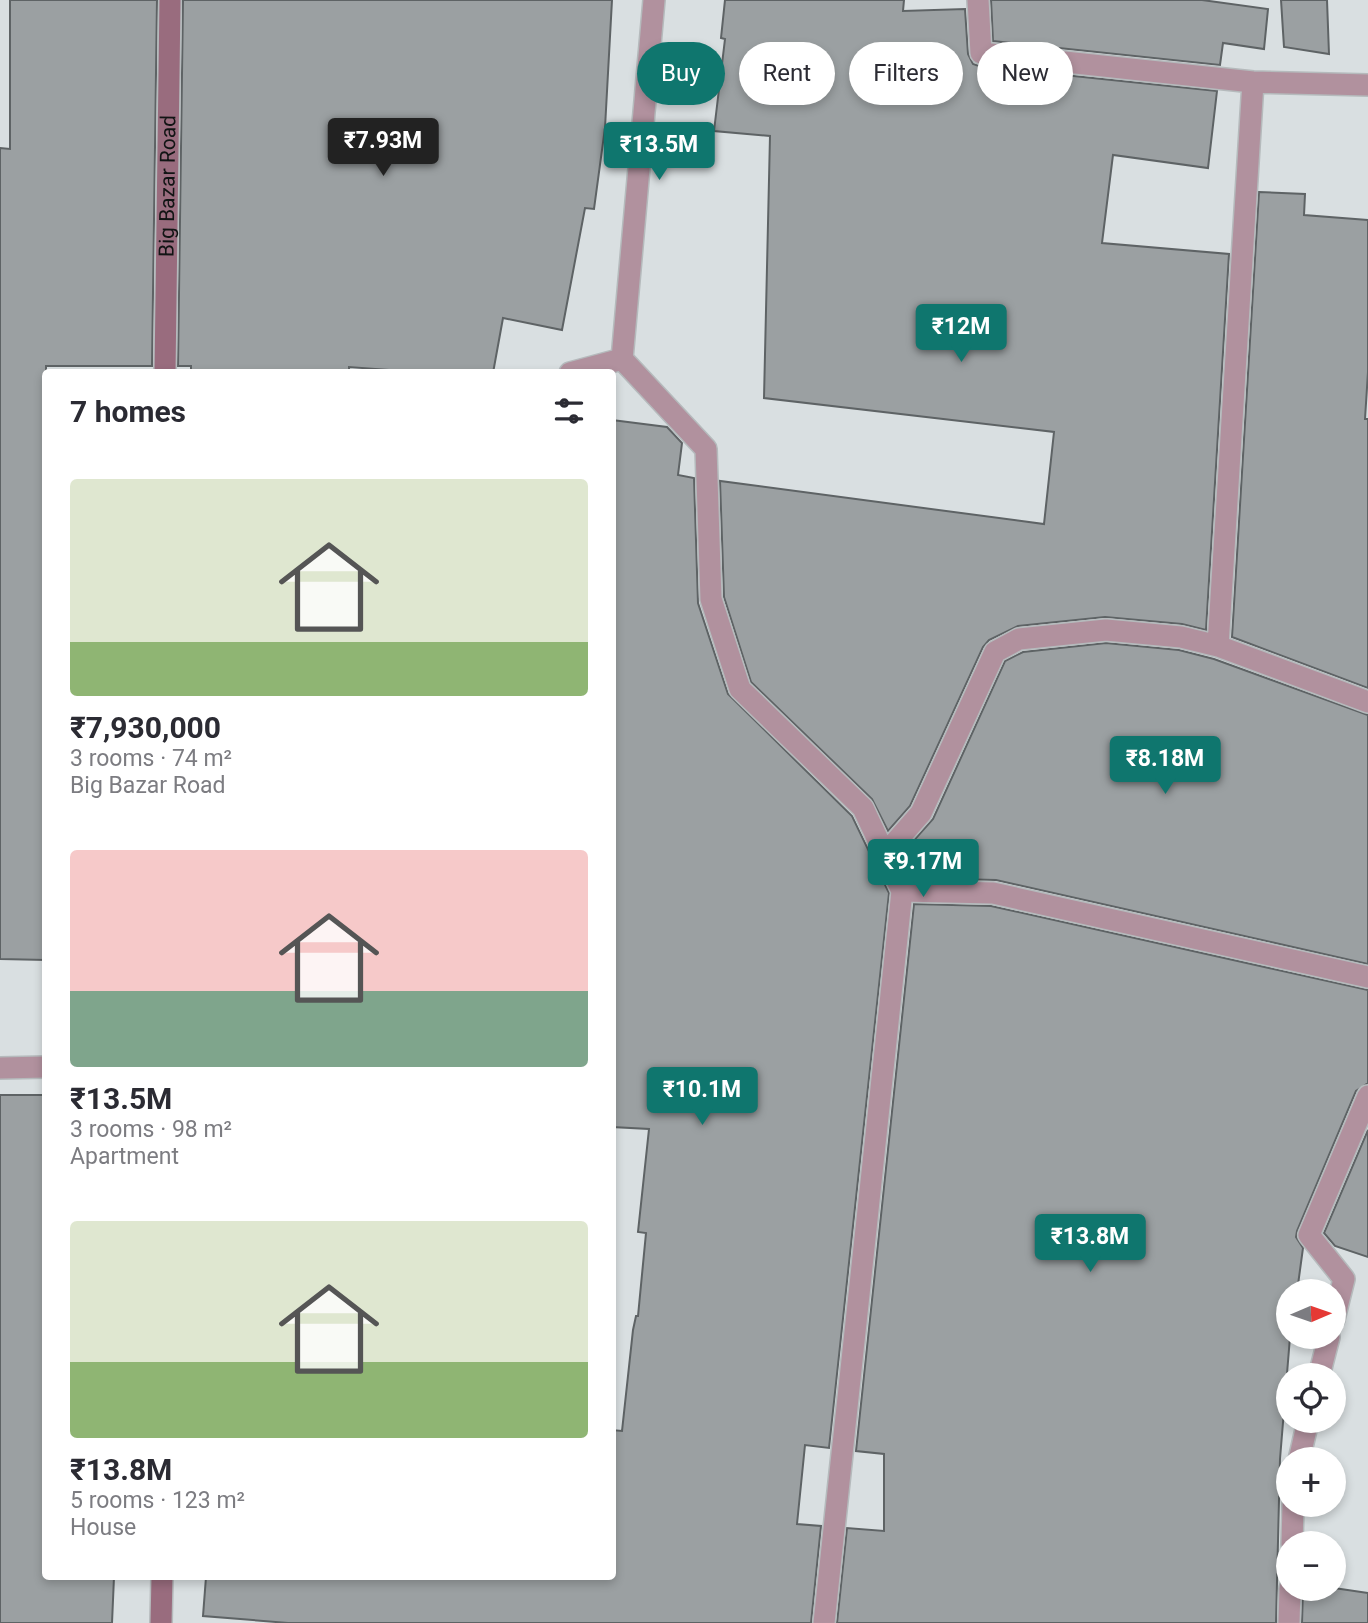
<!DOCTYPE html>
<meta charset="utf-8">
<style>
body{margin:0;font-family:Roboto,sans-serif;background:#f2f2f3;color:#2b2b33;height:100vh;display:flex;flex-direction:column;font-size:26px;white-space:nowrap}
*{box-sizing:border-box;margin:0}
p{font-size:23px;color:#7c7c81}
.icon{flex:none;width:38px;height:38px;fill:none;stroke:currentColor;stroke-width:2;stroke-linecap:round;stroke-linejoin:round}
.map{position:relative;flex:1;overflow:hidden}
.drawer{position:absolute;left:42px;top:369px;width:574px;height:1211px;display:flex;flex-direction:column;background:#fff;border-radius:7px;box-shadow:0 4px 10px #0003}
.drawer>*{flex:none}
.banner{position:absolute;left:637px;top:42px;width:625px;height:63px;display:flex;gap:14px}
.needle{width:46px;rotate:88deg}
.buttons{position:absolute;left:1276px;top:1279px;display:grid;gap:14px}
.buttons a{display:grid;place-items:center;width:70px;height:70px;border-radius:50%;background:#fff;box-shadow:0 4px 10px #0003;font-size:35px}
.price{position:absolute;translate:-50% -60px;padding:0 16px;border-radius:7px;background:#0f766e;color:#fff;font-size:23px;line-height:46px;filter:drop-shadow(0 2px 4px #0008)}
.price::after{content:'';position:absolute;left:50%;top:42px;width:21px;height:16px;margin-left:-10px;background:inherit;clip-path:polygon(0 0,100% 0,50% 100%)}
.price.selected{background:#222;color:#fff}
ul{padding:0;list-style:none}
li{display:grid;align-content:center;gap:14px;height:371px;padding:0 28px}
li span{display:grid;place-items:center;height:217px;border-radius:7px;color:#555}
li>.icon{margin-inline-start:auto}
span .icon{width:126px;height:126px;fill:#fffc;stroke-width:1}
li b{font-size:30px}
h2{display:flex;justify-content:space-between;align-items:center;height:84px;padding:0 28px;font-size:30px}
.chip{padding:0 24px;border-radius:32px;background:#fff;box-shadow:0 4px 10px #0003;font-size:24px;line-height:63px}
.chip.selected{background:#0f766e;color:#fff}
.map>svg:first-child{display:block}
.building{fill:#9ba0a2;stroke:#5e6365;stroke-width:2}
.lines{fill:none;stroke-linecap:round;stroke-linejoin:round}
.street-casing{stroke:#b5babc;stroke-width:24}
.secondary-casing{stroke:#b5babc;stroke-width:24}
.street{stroke:#b1919e;stroke-width:21}
.secondary{stroke:#996c7e;stroke-width:21}
.labels{text-anchor:middle;stroke-width:5;stroke-linejoin:round;paint-order:stroke}
.street-label{font-size:21px;fill:#111414;stroke:#d9dfe1}
</style>
<div class="map">
<svg width="1368" height="1623" viewBox="0 0 1368 1623">
<rect width="100%" height="100%" fill="#d9dfe1"/>
<path class="building" d="M 10,0 L 157,0 L 152,366 L 46,366 L 46,960 L 0,959 L 0,148 L 10,149 Z
M 183,0 L 612,0 L 605,128 L 594,209 L 585,208 L 562,330 L 503,318 L 493,373 L 430,373 L 349,367 L 349,373 L 191,373 L 191,366 L 178,366 Z
M 725,0 L 904,0 L 903,11 L 965,9 L 968,54 L 973,64 L 979,66 L 1217,91 L 1208,168 L 1113,155 L 1102,243 L 1229,254 L 1206,630 L 1182,624 L 1105,617 L 1018,626 L 989,640 L 983,647 L 910,806 L 888,831 L 872,799 L 751,682 L 724,597 L 720,481 L 1044,524 L 1054,432 L 764,398 L 770,136 L 714,131 L 725,39 L 721,38 Z
M 991,0 L 1202,0 L 1268,9 L 1264,49 L 1223,43 L 1220,65 L 993,41 Z
M 1281,0 L 1327,0 L 1329,54 L 1284,47 Z
M 1259,192 L 1305,194 L 1304,215 L 1368,220 L 1368,372 L 1365,419 L 1368,419 L 1368,688 L 1232,637 Z
M 612,420 L 667,427 L 682,443 L 678,475 L 694,478 L 698,603 L 728,694 L 852,816 L 889,893 L 829,1448 L 805,1445 L 797,1524 L 821,1526 L 811,1623 L 288,1623 L 203,1616 L 206,1577 L 612,1577 L 612,1430 L 622,1431 L 633,1330 L 636,1316 L 638,1316 L 646,1233 L 638,1232 L 649,1129 L 612,1127 Z
M 1106,643 L 1179,650 L 1214,659 L 1368,715 L 1368,964 L 996,880 L 910,878 L 900,856 L 933,819 L 1005,661 L 1023,652 Z
M 914,904 L 991,906 L 1368,990 L 1368,1083 L 1356,1091 L 1297,1231 L 1296,1237 L 1303,1248 L 1297,1292 L 1288,1292 L 1290,1337 L 1280,1459 L 1276,1623 L 837,1623 L 847,1528 L 884,1531 L 884,1454 L 856,1451 Z
M 0,1095 L 46,1095 L 46,1577 L 114,1577 L 112,1623 L 0,1623 Z
M 1368,1130 L 1368,1257 L 1335,1246 L 1324,1233 Z
M 1334,1588 L 1368,1593 L 1368,1623 L 1302,1623 L 1303,1589 Z"/>
<g class="lines">
<defs>
<path id="street" d="M 978,0 L 981,53 L 1253,82 L 1368,85
M 1253,82 L 1218,646 L 1368,702
M 622,359 L 654,0
M 570,373 L 622,359 L 706,449 L 711,599 L 740,689 L 863,808 L 902,891 L 824,1623
M 885,854 L 921,813 L 995,652 L 1019,639 L 1106,630 L 1181,637 L 1218,646
M 902,891 L 993,893 L 1368,977
M 0,1068 L 46,1067
M 1334,1319 L 1344,1279 L 1309,1235 L 1368,1096
M 1319,1376 L 1329,1337
M 1299,1460 L 1308,1421
M 1292,1544 L 1293,1505
M 1289,1623 L 1290,1589"/>
<g id="secondary">
<path id="s1" d="M 165,373 L 170,0"/>
<path d="M 161,1623 L 162,1577"/>
</g>
</defs>
<use href="#street" class="street-casing"/>
<use href="#secondary" class="secondary-casing"/>
<use href="#street" class="street"/>
<use href="#secondary" class="secondary"/>
</g>
<g class="labels">
<g class="street-label">
<text dy="7" stroke="none"><textPath href="#s1" startOffset="187">Big Bazar Road</textPath></text>
</g>
</g>
</svg>
<div class="buttons">
<a><svg class="needle" viewBox="-14 -14 28 28"><path d="M0-13l5 13h-10z" fill="#e53935"/><path d="M0 13l5-13h-10z" fill="#7c7c81"/></svg></a>
<a><svg class="icon" aria-label="locate" viewBox="0 0 24 24"><circle cx="12" cy="12" r="6"/><path d="M12 2v4M12 18v4M2 12h4M18 12h4"/></svg></a>
<a>+</a>
<a>−</a>
</div>
<b class="price selected" style="left:383px;top:178px">₹7.93M</b>
<b class="price" style="left:659px;top:182px">₹13.5M</b>
<b class="price" style="left:961px;top:364px">₹12M</b>
<b class="price" style="left:1165px;top:796px">₹8.18M</b>
<b class="price" style="left:923px;top:899px">₹9.17M</b>
<b class="price" style="left:702px;top:1127px">₹10.1M</b>
<b class="price" style="left:1090px;top:1274px">₹13.8M</b>
<div class="banner">
<a class="chip selected">Buy</a>
<a class="chip">Rent</a>
<a class="chip">Filters</a>
<a class="chip">New</a>
</div>
<section class="drawer">
<h2>7 homes<svg class="icon" aria-label="filters" viewBox="0 0 24 24"><path d="M4 7h16M4 17h16"/><circle cx="9" cy="7" r="2"/><circle cx="15" cy="17" r="2"/></svg></h2>
<ul>
<li><span style="background:linear-gradient(#dfe7d0 75%,#8fb573 0)"><svg class="icon" aria-label="home" viewBox="0 0 24 24"><path d="M3 11l9-7 9 7M6 9v11h12V9"/></svg></span><div><b>₹7,930,000</b><p>3 rooms · 74 m²</p><p>Big Bazar Road</p></div></li>
<li><span style="background:linear-gradient(#f6c9c9 65%,#7fa58c 0)"><svg class="icon" aria-label="home" viewBox="0 0 24 24"><path d="M3 11l9-7 9 7M6 9v11h12V9"/></svg></span><div><b>₹13.5M</b><p>3 rooms · 98 m²</p><p>Apartment</p></div></li>
<li><span style="background:linear-gradient(#dfe7d0 65%,#8fb573 0)"><svg class="icon" aria-label="home" viewBox="0 0 24 24"><path d="M3 11l9-7 9 7M6 9v11h12V9"/></svg></span><div><b>₹13.8M</b><p>5 rooms · 123 m²</p><p>House</p></div></li>
</ul>
</section>
</div>
